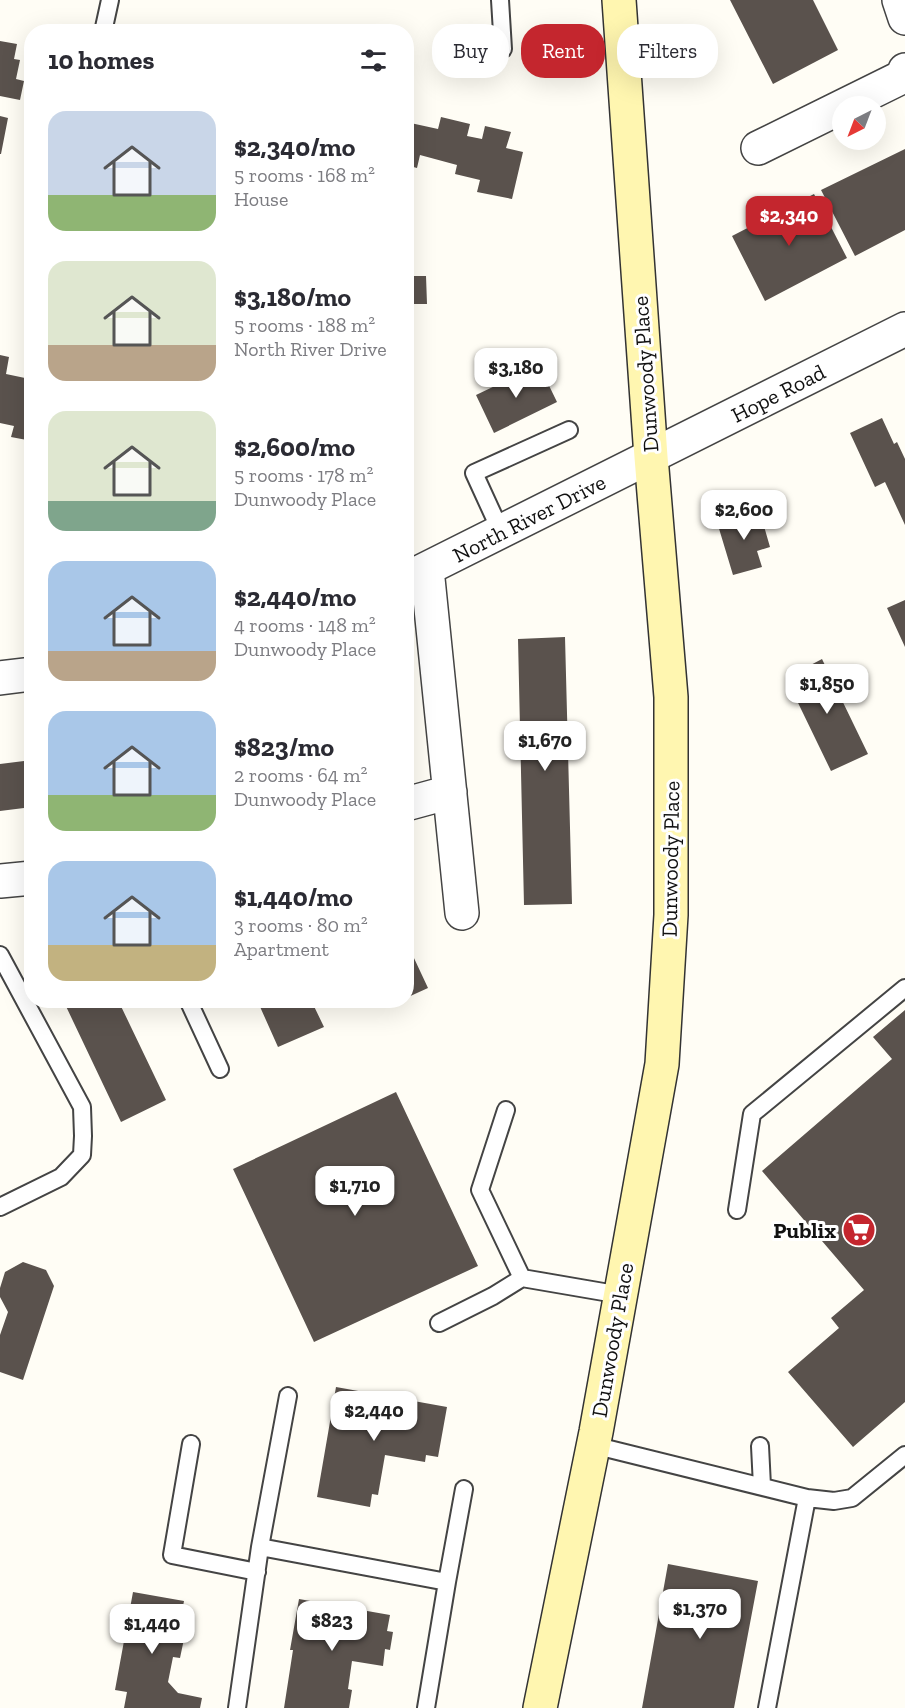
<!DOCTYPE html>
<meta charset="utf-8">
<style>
body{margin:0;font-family:"Zilla Slab",serif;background:#f2f2f3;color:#2b2b33;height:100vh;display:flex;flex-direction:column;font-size:22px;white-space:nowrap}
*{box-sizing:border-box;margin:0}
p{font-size:20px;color:#7c7c81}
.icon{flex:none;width:33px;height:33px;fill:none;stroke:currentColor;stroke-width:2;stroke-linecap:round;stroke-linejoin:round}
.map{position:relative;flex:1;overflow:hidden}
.panel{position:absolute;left:24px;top:24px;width:390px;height:984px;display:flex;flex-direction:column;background:#fff;border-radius:24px;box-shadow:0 6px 24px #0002}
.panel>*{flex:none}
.top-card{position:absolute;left:432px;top:24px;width:382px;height:54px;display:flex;gap:12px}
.needle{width:39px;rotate:222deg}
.fabs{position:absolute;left:832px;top:96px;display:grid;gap:12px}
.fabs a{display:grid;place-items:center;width:54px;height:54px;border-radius:50%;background:#fff;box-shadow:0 6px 24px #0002;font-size:30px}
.price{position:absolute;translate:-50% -51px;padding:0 14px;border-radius:12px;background:#fff;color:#222;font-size:20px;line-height:39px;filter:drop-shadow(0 2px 3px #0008)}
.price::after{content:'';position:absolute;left:50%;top:36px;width:18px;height:14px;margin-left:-9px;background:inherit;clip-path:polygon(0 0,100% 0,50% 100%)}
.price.active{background:#c4262e;color:#fff}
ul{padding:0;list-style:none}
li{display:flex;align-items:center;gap:18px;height:150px;padding:0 24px}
li span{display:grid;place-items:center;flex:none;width:168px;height:120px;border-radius:18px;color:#555}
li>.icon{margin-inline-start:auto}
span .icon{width:72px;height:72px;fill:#fffc;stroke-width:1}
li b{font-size:26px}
h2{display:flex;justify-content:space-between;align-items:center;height:72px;padding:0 24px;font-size:26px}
.chip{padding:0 21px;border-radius:24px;background:#fff;box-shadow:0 6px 24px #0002;font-size:21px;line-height:54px}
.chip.active{background:#c4262e;color:#fff}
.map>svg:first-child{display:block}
.building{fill:#5a524d}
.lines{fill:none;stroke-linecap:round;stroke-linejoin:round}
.lane-casing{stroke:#444;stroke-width:20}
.street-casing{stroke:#444;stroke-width:36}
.secondary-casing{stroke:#333;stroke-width:36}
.lane{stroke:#fff;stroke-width:16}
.street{stroke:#fff;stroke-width:33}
.secondary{stroke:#fff6b0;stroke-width:33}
.labels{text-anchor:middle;stroke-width:6;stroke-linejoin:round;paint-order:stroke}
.street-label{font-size:22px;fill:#111;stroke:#fff}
.poi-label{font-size:22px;font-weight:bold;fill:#111;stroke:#fff;text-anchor:end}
</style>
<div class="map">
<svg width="905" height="1708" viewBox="0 0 905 1708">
<rect width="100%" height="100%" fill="#fffdf5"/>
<path class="building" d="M 730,0 L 813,0 L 838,50 L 773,84 Z
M 0,41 L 17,44 L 14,59 L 20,60 L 16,79 L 24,81 L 20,100 L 0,96 Z
M 0,116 L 8,118 L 1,154 L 0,154 Z
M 441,117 L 470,124 L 467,136 L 482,139 L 485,126 L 511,132 L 506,148 L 523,152 L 512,199 L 477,192 L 480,180 L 455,174 L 457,165 L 420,155 L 417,168 L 406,165 L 406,122 L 438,129 Z
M 905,149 L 905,230 L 855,256 L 821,190 Z
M 814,194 L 847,258 L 765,301 L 732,236 Z
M 406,276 L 426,276 L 427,304 L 406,304 Z
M 0,355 L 9,357 L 6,374 L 25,378 L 28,360 L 32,361 L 32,441 L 11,437 L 14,426 L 0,423 Z
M 539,365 L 557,402 L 494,433 L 476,395 Z
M 882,418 L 894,444 L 897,442 L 905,459 L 905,525 L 885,482 L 875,487 L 850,433 Z
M 759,509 L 770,547 L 757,551 L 762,567 L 733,575 L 717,522 Z
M 905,600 L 905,647 L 887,608 Z
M 565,637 L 572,904 L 524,905 L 518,639 Z
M 822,659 L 868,754 L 831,771 L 786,678 Z
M 32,760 L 32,807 L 0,811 L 0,764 Z
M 406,941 L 428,988 L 406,998 Z
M 63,1000 L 118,1000 L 166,1100 L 121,1122 Z
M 257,1000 L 311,1000 L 324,1027 L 278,1047 Z
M 383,1000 L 401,1000 L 386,1008 Z
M 905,1010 L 905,1402 L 853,1447 L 788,1372 L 839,1328 L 831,1318 L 864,1290 L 762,1171 L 892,1059 L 873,1037 Z
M 396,1092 L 478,1266 L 314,1342 L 233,1169 Z
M 23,1262 L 46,1270 L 54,1286 L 23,1380 L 0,1372 L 0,1335 L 8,1312 L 0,1297 L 0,1288 L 5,1272 Z
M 336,1387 L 447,1407 L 438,1457 L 426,1455 L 425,1462 L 385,1455 L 378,1495 L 372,1494 L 370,1507 L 317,1497 Z
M 668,1564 L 758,1581 L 734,1708 L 642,1708 Z
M 133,1592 L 184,1601 L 177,1638 L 184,1639 L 180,1658 L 173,1657 L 168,1682 L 178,1693 L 202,1698 L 200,1708 L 124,1708 L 127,1692 L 115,1690 Z
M 299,1599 L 390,1615 L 387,1631 L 393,1632 L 390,1650 L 385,1649 L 383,1666 L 352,1661 L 348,1689 L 352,1690 L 349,1708 L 284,1708 L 293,1650 L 290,1650 Z"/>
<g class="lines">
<defs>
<path id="lane" d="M 500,0 L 503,49
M 103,32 L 110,0
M 501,532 L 474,473 L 569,430
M 0,955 L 82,1107 L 83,1136 L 82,1155 L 61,1177 L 0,1207
M 188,1000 L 220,1069
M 506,1110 L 480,1190 L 522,1278 L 621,1295
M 737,1210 L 752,1114 L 905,988
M 439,1323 L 493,1296 L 522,1278
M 191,1444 L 172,1555 L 257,1572
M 593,1445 L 807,1498 L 767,1708
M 760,1446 L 762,1486
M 807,1498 L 834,1501 L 852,1498 L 905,1455
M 260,1547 L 288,1396
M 447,1582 L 464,1489
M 237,1708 L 260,1547 L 447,1582 L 426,1708"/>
<path id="street" d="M 899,0 L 905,18
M 758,148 L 902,77 L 905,70
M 427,569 L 462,913
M 406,579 L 905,329
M 0,678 L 32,674
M 406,804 L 450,792
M 0,881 L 32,878"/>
<path id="secondary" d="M 540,1708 L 596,1432 L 662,1064 L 671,915 L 671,697 L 651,457 L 619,0"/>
</defs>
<use href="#lane" class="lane-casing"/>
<use href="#street" class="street-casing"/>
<use href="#secondary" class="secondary-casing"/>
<use href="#lane" class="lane"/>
<use href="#street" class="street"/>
<use href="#secondary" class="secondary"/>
</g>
<defs>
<symbol id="supermarket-disc" viewBox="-11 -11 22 22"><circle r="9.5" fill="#c4262e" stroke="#fff"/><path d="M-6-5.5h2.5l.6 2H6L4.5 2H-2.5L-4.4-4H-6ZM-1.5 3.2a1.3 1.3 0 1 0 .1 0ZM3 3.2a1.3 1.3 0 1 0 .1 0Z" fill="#fff"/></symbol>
</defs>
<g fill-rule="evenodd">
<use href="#supermarket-disc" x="840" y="1211" width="38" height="38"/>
</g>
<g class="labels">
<g class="street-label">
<text transform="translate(645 374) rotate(-94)" y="8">Dunwoody Place</text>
<text transform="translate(778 393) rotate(-27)" y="8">Hope Road</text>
<text transform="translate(529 518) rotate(-27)" y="8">North River Drive</text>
<text transform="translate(670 859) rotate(-89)" y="8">Dunwoody Place</text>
<text transform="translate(612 1340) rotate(-80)" y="8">Dunwoody Place</text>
</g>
<g class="poi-label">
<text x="836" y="1238">Publix</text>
</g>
</g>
</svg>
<div class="fabs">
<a><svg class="needle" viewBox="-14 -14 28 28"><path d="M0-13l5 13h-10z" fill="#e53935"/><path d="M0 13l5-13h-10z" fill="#7c7c81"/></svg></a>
</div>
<b class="price active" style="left:789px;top:247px">$2,340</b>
<b class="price" style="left:516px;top:399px">$3,180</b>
<b class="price" style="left:744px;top:541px">$2,600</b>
<b class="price" style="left:827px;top:715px">$1,850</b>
<b class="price" style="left:545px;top:772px">$1,670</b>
<b class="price" style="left:355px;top:1217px">$1,710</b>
<b class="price" style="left:374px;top:1442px">$2,440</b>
<b class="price" style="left:700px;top:1640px">$1,370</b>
<b class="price" style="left:332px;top:1652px">$823</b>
<b class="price" style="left:152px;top:1655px">$1,440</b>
<div class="top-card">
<a class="chip">Buy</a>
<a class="chip active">Rent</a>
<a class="chip">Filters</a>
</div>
<section class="panel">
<h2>10 homes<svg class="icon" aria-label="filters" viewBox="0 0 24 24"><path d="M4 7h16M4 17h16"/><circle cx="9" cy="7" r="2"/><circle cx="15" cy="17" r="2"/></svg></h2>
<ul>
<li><span style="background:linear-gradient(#c9d6e8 70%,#8fb573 0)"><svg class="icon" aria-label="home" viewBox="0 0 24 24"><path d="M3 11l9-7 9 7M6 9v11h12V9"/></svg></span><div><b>$2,340/mo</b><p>5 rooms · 168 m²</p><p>House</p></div></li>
<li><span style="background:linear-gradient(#dfe7d0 70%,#b9a48a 0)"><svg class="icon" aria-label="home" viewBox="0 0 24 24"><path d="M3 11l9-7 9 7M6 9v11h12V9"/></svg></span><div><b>$3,180/mo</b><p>5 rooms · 188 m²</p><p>North River Drive</p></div></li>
<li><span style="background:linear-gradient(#dfe7d0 75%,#7fa58c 0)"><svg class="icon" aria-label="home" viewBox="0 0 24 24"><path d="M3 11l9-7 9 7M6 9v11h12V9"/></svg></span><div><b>$2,600/mo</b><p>5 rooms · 178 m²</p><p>Dunwoody Place</p></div></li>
<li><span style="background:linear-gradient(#a9c7e8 75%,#b9a48a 0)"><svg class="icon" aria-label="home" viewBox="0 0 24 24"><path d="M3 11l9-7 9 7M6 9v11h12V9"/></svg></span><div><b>$2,440/mo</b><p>4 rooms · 148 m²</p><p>Dunwoody Place</p></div></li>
<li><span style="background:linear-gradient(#a9c7e8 70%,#8fb573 0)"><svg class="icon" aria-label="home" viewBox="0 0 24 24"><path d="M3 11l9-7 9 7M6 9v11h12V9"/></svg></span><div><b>$823/mo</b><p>2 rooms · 64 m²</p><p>Dunwoody Place</p></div></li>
<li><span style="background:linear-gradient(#a9c7e8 70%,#c2b280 0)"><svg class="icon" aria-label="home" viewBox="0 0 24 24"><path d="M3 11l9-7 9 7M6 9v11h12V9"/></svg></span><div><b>$1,440/mo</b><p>3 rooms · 80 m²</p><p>Apartment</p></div></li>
</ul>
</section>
</div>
